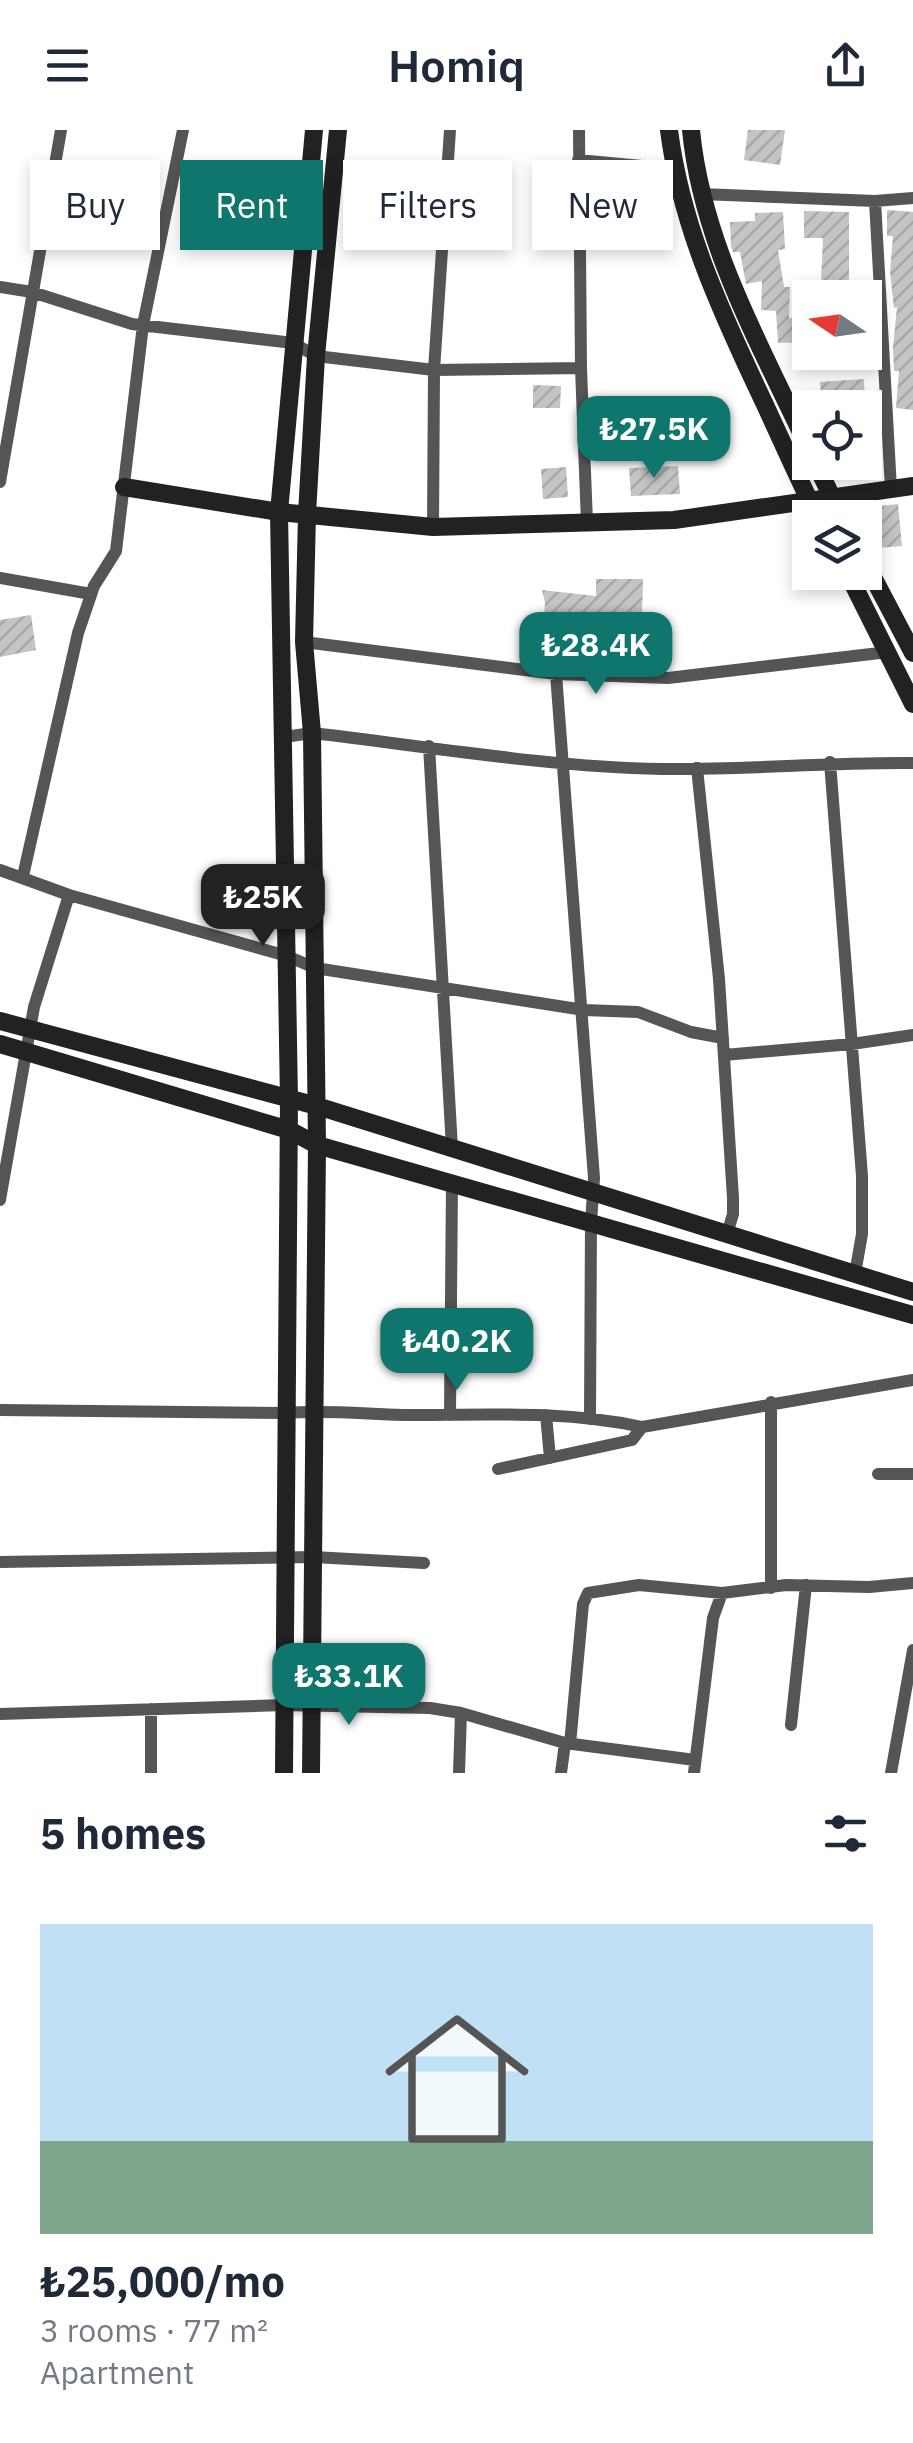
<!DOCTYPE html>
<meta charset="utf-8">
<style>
body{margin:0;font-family:"IBM Plex Sans",sans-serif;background:#f2f2f3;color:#1f2937;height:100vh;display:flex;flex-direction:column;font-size:38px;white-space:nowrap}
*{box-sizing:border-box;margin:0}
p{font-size:32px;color:#747a83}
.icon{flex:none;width:55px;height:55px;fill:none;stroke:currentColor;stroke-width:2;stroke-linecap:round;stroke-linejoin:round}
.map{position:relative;height:1643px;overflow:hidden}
.drawer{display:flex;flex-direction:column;background:#fff;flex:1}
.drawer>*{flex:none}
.top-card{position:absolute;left:30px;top:30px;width:855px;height:90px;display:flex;gap:20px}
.needle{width:65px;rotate:283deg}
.controls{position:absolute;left:792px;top:150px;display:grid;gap:20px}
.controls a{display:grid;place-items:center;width:90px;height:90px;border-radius:0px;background:#fff;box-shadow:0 5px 15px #0003;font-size:50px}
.price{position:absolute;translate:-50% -85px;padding:0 22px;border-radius:20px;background:#0f766e;color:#fff;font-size:32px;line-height:65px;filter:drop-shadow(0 2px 5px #0008)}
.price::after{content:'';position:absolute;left:50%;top:60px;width:30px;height:22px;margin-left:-15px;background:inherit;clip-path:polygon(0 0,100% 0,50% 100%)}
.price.current{background:#222;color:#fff}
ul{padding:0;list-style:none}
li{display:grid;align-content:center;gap:20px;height:530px;padding:0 40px}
li span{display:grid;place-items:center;height:310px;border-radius:0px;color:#555}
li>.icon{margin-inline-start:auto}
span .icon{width:180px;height:180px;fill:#fffc;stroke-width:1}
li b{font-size:42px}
h2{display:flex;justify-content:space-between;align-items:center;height:120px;padding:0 40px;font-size:42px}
.tag{padding:0 35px;border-radius:0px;background:#fff;box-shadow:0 5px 15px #0003;font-size:35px;line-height:90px}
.tag.current{background:#0f766e;color:#fff}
header{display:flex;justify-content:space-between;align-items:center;height:130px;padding:0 40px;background:#fff;font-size:45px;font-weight:600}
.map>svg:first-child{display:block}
.building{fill:url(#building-hatch)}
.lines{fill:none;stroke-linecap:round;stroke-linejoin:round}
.street{stroke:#555;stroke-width:12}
.secondary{stroke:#222;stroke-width:18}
</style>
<header><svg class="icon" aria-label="menu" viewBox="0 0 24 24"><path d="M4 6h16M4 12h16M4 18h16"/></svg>Homiq<svg class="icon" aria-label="share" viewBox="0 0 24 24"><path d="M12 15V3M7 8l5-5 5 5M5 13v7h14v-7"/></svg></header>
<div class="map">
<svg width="913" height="1643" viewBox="0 0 913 1643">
<defs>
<pattern id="building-hatch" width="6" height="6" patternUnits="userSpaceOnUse" patternTransform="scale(2.5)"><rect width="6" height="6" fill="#c4c4c4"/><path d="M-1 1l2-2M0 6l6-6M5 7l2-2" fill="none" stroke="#a7a7a7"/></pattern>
</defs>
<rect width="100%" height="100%" fill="#fff"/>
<path class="building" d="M 748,0 L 785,0 L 780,35 L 744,30 Z
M 887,80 L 913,82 L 913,280 L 896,278 L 899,241 L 894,241 L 893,218 L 897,177 L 894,178 L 890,142 L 893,106 L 887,106 Z
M 804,81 L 849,82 L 849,168 L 815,168 L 818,151 L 821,151 L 823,108 L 804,108 Z
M 783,82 L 785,119 L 778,120 L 784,157 L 790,157 L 789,188 L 805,187 L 806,212 L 778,213 L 776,181 L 761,180 L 762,151 L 746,154 L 740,122 L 733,122 L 731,116 L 730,92 L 755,91 L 755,83 Z
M 864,249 L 865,278 L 822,278 L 820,252 Z
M 533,255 L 561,256 L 560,278 L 533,278 Z
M 678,336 L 680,364 L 631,366 L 629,338 Z
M 566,337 L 568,367 L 543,369 L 541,339 Z
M 898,374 L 902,416 L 866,419 L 862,378 Z
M 596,449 L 643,449 L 641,524 L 611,528 L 610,524 L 594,523 L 594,510 L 542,510 L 545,473 L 542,460 L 596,466 Z
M 31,485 L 36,520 L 0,527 L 0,490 Z"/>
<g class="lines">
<path class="street" d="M 579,0 L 581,238 L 587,393
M 578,30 L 674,39
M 701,64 L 875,71 L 913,68
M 875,71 L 891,359
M 0,157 L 32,162 L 132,194 L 293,213 L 316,226 L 434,240 L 581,238
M 0,352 L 61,0
M 433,397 L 434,240 L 450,0
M 0,448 L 91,464
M 304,512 L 556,544 L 668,548 L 888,522
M 556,544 L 594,1048 L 591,1093 L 590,1289
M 284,607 L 312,603 C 425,616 547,637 661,639 C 745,640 829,632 913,633
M 429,616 L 452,1018
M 830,632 L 862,1046 L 862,1104 L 855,1144
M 697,638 L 719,849 L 733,1068 L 733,1084 L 727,1104
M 0,740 L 69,765 L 287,826 L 315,838 L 584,880 L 638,882 L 691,902 L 723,908
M 23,746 L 78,503 L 94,456 L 116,421 L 143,195 L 183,0
M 724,925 L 852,914 L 913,905
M 0,1070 L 34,877 L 69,765
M 0,1280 L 286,1283 C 325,1280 364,1284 403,1285 C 482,1285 564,1280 642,1297 L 913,1250
M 450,1285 L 452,1053
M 546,1285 L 550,1328
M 498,1339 L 632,1310 L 642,1297
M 878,1344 L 913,1344
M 0,1432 L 313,1427 L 424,1433
M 771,1458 L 771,1272
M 0,1584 L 284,1575 L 430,1578 L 461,1583 L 565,1613 L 695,1630
M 791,1595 L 806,1455
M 570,1614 L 583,1474 L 588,1463 L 639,1455 L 722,1463 L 786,1455 L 869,1457 L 913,1453
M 151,1643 L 151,1579
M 459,1643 L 461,1583
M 561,1643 L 565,1613
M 694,1643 L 713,1488 L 722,1463
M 891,1643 L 913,1520"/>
<path class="secondary" d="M 669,0 C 681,94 719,177 759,262 C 779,304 797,346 818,388
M 691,0 C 702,115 762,218 810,321
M 815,332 L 842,388
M 124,357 L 279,382 L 433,397 L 674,390 L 913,356
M 865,432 L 913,523
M 847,442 L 913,574
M 0,891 L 317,976 L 913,1162
M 0,914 L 289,1000 L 317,1015 L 913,1185
M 284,1643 L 289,970 L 279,382 L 314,0
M 311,1643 L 317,1015 L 312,603 L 304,512 L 307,384 L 316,226 L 338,0"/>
</g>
</svg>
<div class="controls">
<a><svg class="needle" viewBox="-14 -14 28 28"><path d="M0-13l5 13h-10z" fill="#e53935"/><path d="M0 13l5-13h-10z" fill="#747a83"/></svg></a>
<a><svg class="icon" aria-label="locate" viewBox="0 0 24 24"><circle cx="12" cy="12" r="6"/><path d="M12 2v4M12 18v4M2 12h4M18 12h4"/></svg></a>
<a><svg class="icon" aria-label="layers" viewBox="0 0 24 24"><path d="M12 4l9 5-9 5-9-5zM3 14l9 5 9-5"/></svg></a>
</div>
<b class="price" style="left:654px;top:351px">₺27.5K</b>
<b class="price" style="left:596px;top:567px">₺28.4K</b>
<b class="price current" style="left:263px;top:819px">₺25K</b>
<b class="price" style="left:457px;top:1263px">₺40.2K</b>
<b class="price" style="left:349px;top:1598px">₺33.1K</b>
<div class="top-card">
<a class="tag">Buy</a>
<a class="tag current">Rent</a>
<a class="tag">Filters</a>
<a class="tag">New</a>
</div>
</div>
<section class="drawer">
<h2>5 homes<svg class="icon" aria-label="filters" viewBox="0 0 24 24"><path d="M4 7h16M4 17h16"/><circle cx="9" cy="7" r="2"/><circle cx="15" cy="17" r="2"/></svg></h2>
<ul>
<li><span style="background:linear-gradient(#bfe0f5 70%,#7fa58c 0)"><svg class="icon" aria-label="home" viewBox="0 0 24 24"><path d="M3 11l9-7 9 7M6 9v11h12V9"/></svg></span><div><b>₺25,000/mo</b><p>3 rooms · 77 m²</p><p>Apartment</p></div></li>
</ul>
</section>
